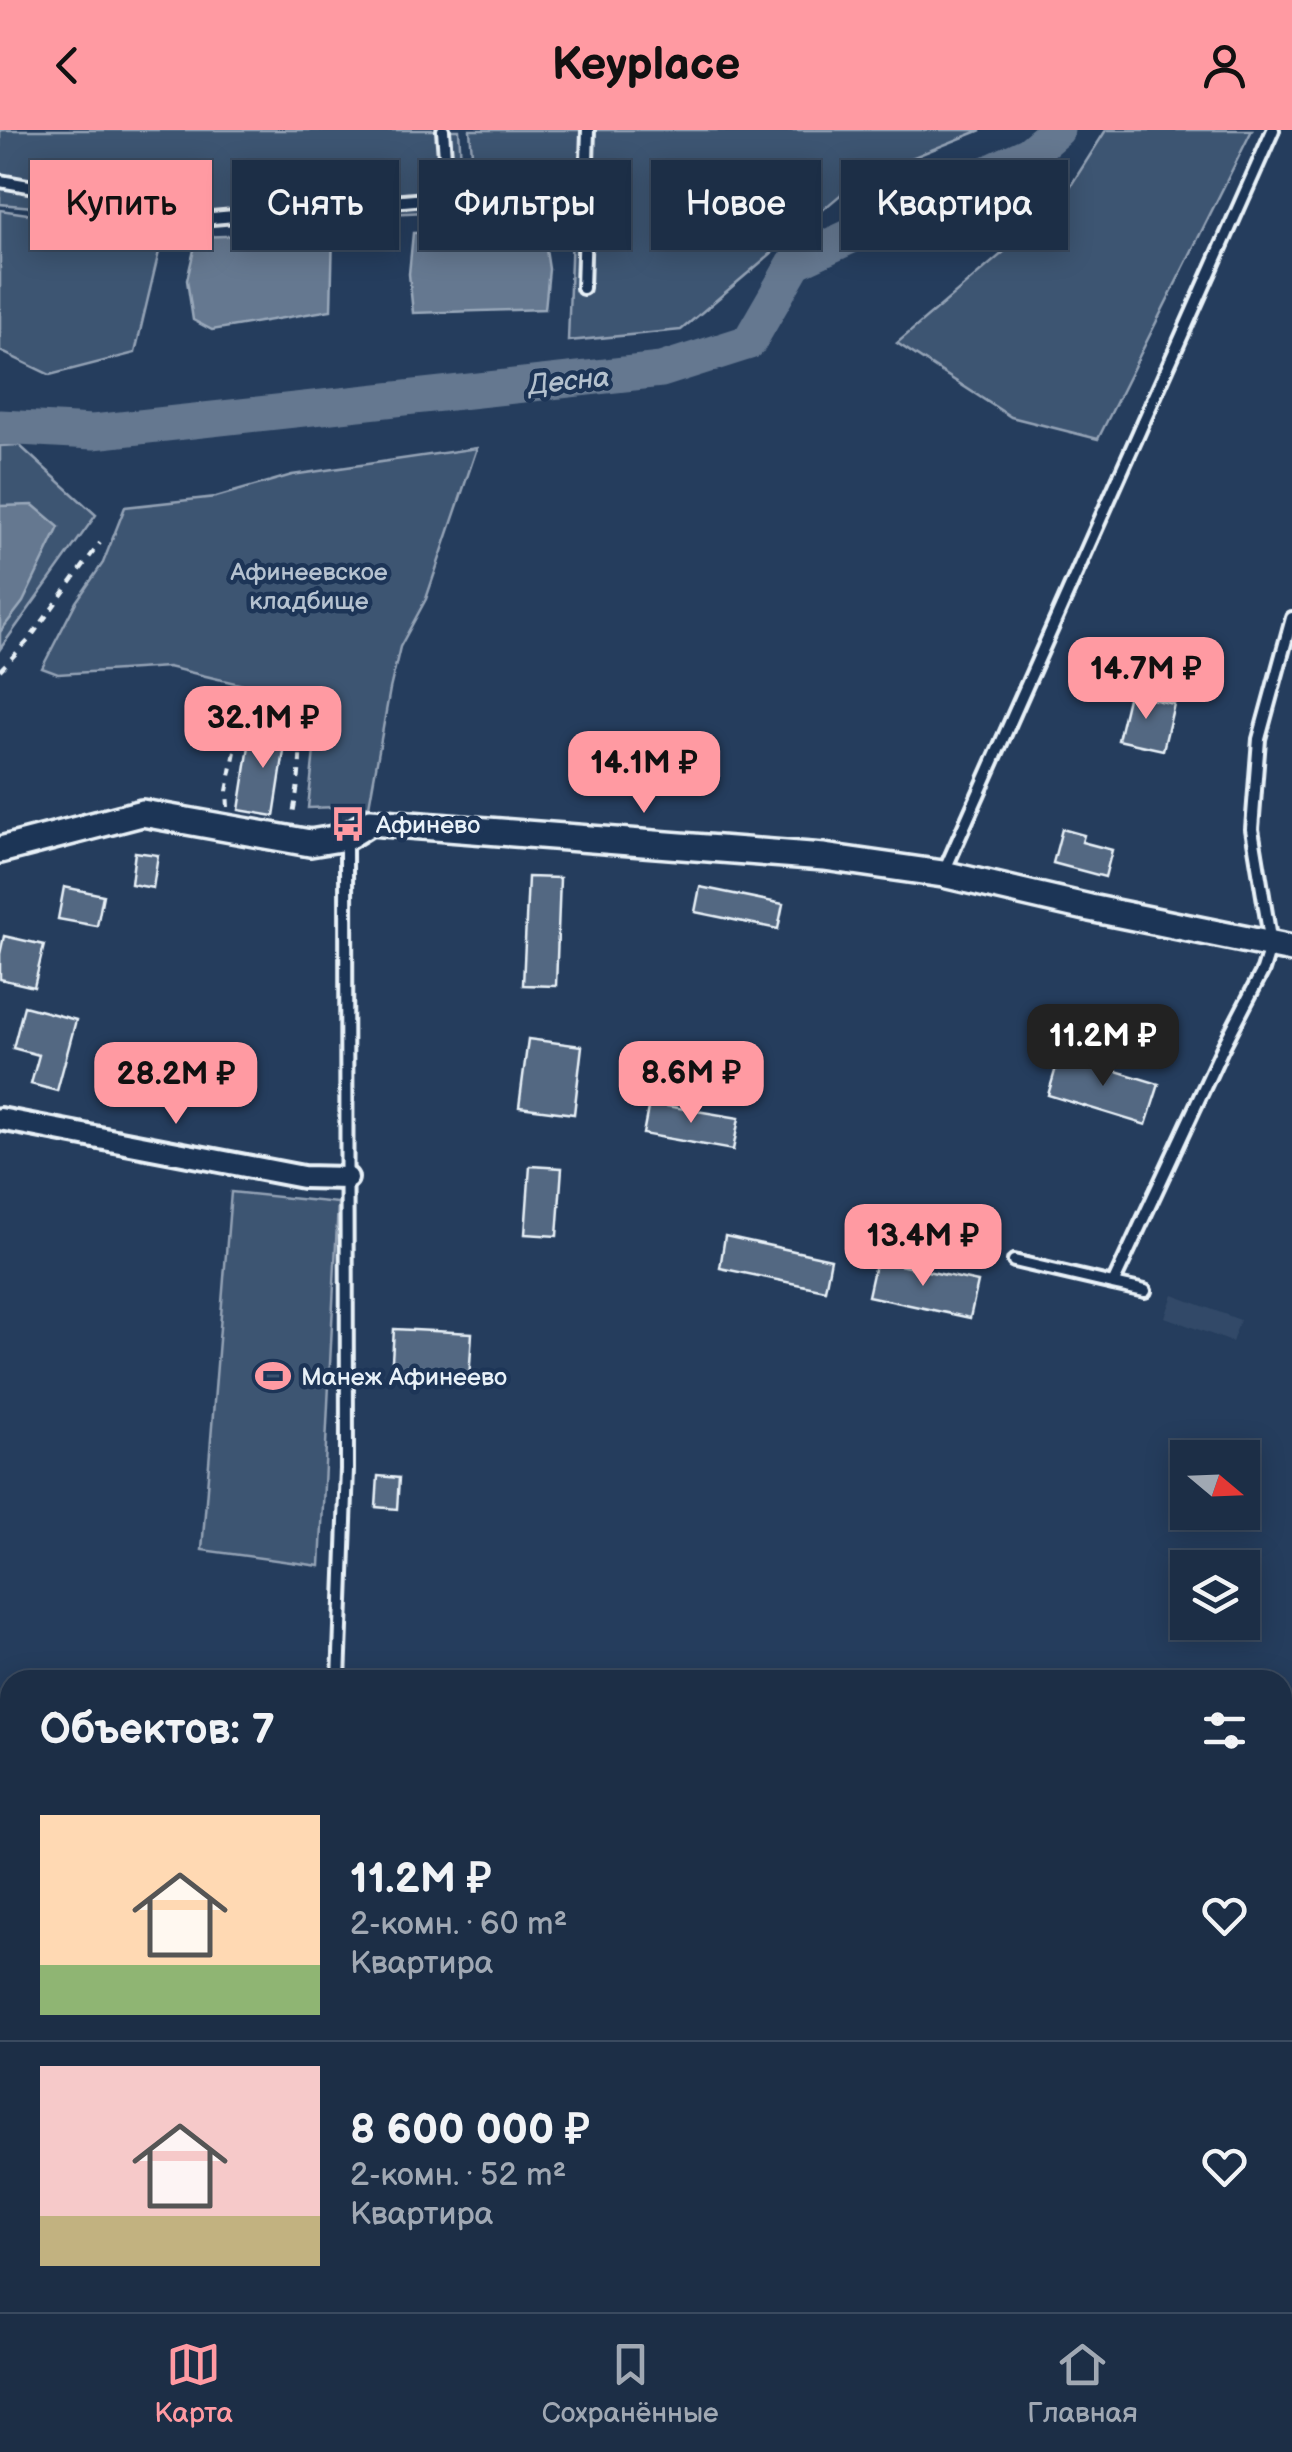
<!DOCTYPE html>
<html lang="ru">
<meta charset="utf-8">
<style>
body{margin:0;font-family:"Balsamiq Sans",sans-serif;background:#293a51;color:#f1f3f6;height:100vh;display:flex;flex-direction:column;font-size:38px;white-space:nowrap}
*{box-sizing:border-box;margin:0}
p{font-size:32px;color:#a0a8b3}
.icon{flex:none;width:55px;height:55px;fill:none;stroke:currentColor;stroke-width:2;stroke-linecap:round;stroke-linejoin:round}
.map{position:relative;flex:1;overflow:hidden}
.sheet{position:absolute;left:0px;top:1540px;width:1292px;height:642px;display:flex;flex-direction:column;background:#1c2e46;border-radius:30px 30px 0 0;box-shadow:0 5px 25px #0003,0 0 0 2px #3a4a5f}
.sheet>*{flex:none}
.hud{position:absolute;left:30px;top:30px;width:1232px;height:90px;display:flex;gap:20px}
.needle{width:65px;rotate:109deg}
.fabs{position:absolute;left:1170px;top:1310px;display:grid;gap:20px}
.fabs a{display:grid;place-items:center;width:90px;height:90px;border-radius:0px;background:#1c2e46;box-shadow:0 5px 25px #0003,0 0 0 2px #3a4a5f;font-size:50px}
.price{position:absolute;translate:-50% -85px;padding:0 22px;border-radius:20px;background:#ff9aa2;color:#111;font-size:32px;line-height:65px;filter:drop-shadow(0 2px 5px #0008)}
.price::after{content:'';position:absolute;left:50%;top:60px;width:30px;height:22px;margin-left:-15px;background:inherit;clip-path:polygon(0 0,100% 0,50% 100%)}
.price.selected{background:#222;color:#fff}
ul{padding:0;list-style:none}
li{display:flex;align-items:center;gap:30px;height:250px;padding:0 40px}
li+li{border-top:2px solid #3a4a5f}
li span{display:grid;place-items:center;flex:none;width:280px;height:200px;border-radius:0px;color:#555}
li>.icon{margin-inline-start:auto}
span .icon{width:120px;height:120px;fill:#fffc;stroke-width:1}
li b{font-size:42px}
h2{display:flex;justify-content:space-between;align-items:center;height:120px;padding:0 40px;font-size:42px}
.tag{padding:0 35px;border-radius:0px;background:#1c2e46;box-shadow:0 5px 25px #0003,0 0 0 2px #3a4a5f;font-size:35px;line-height:90px}
.tag.selected{background:#ff9aa2;color:#111}
header{display:flex;justify-content:space-between;align-items:center;height:130px;padding:0 40px;background:#ff9aa2;color:#111;font-size:45px;font-weight:800}
.dock{display:flex;justify-content:space-around;align-items:center;height:140px;border-top:2px solid #3a4a5f;background:#1c2e46;font-size:28px;color:#a0a8b3}
.dock a{display:grid;justify-items:center;gap:5px}
.dock .selected{color:#ff9aa2}
.map>svg:first-child{display:block}
.built{fill:#334a68}
.green{fill:#3e5472;stroke:#93a2b5;stroke-width:2.5}
.water{fill:#657890;stroke:#99a8ba;stroke-width:2.5}
.lines{fill:none;stroke-linecap:round;stroke-linejoin:round}
.stream{stroke:#99a8ba;stroke-width:6}
.river{stroke:#657890;stroke-width:35}
.building{fill:#536782;stroke:#e8f1f8;stroke-width:2.5}
.service-casing{stroke:#e8f1f8;stroke-width:18}
.minor-casing{stroke:#e8f1f8;stroke-width:28}
.tertiary-casing{stroke:#e8f1f8;stroke-width:32}
.path{stroke:#e8f1f8;stroke-width:4;stroke-dasharray:8 8;stroke-linecap:butt}
.service{stroke:#1d3557;stroke-width:10}
.minor{stroke:#1d3557;stroke-width:20}
.tertiary{stroke:#1d3557;stroke-width:25}
.labels{text-anchor:middle;stroke-width:9;stroke-linejoin:round;paint-order:stroke}
.park-label{font-size:25px;fill:#b5c2d0;stroke:#1d3557}
.poi-label{font-size:25px;fill:#e8f1f8;stroke:#1d3557;text-anchor:start}
.water-label{font-size:28px;font-style:italic;fill:#b4c1ce;stroke:#1d3557}
</style>
<header><svg class="icon" aria-label="back" viewBox="0 0 24 24"><path d="M15 5l-7 7 7 7"/></svg>Keyplace<svg class="icon" aria-label="person" viewBox="0 0 24 24"><circle cx="12" cy="8" r="4"/><path d="M4 21q1-7 8-7t8 7"/></svg></header>
<div class="map">
<svg width="1292" height="2182" viewBox="0 0 1292 2182">
<rect width="100%" height="100%" fill="#253d5d"/>
<filter id="ink" filterUnits="userSpaceOnUse"><feTurbulence type="fractalNoise" baseFrequency=".01" numOctaves="2"/><feDisplacementMap in="SourceGraphic" scale="20" xChannelSelector="R" yChannelSelector="G"/><feConvolveMatrix kernelMatrix="1 2 1 2 8 2 1 2 1" color-interpolation-filters="sRGB"/></filter>
<g filter="url(#ink)">
<path class="built" d="M 1173,1165 L 1240,1190 L 1232,1212 L 1165,1187 Z"/>
<path class="green" d="M 0,0 L 459,0 L 464,80 L 212,93 L 0,74 Z
M 470,0 L 981,0 L 859,49 L 681,200 L 568,211 L 573,75 L 476,73 Z
M 1106,0 L 1252,0 L 1098,309 L 1011,287 L 897,213 L 1058,76 Z
M 0,80 L 69,90 L 162,109 L 135,223 L 50,245 L 0,221 Z
M 19,315 L 96,385 L 0,519 L 0,316 Z
M 477,318 L 426,469 L 400,517 L 390,559 L 369,676 L 308,678 L 319,573 L 168,537 L 58,544 L 42,538 L 76,472 L 103,433 L 125,377 L 216,367 L 292,345 Z
M 231,1062 L 338,1073 L 320,1436 L 202,1420 Z
M 1292,2003 L 1292,2182 L 1108,2182 L 1111,2173 L 1282,2172 L 1283,2004 Z"/>
<path class="water" d="M 543,100 L 549,139 L 545,179 L 413,183 L 409,144 L 413,103 Z
M 333,102 L 331,180 L 212,200 L 193,190 L 187,150 L 197,107 Z
M 33,375 L 59,397 L 23,472 L 0,502 L 0,376 Z"/>
<g class="lines">
<path class="stream" d="M 0,1921 L 10,1919"/>
<path class="river" d="M 0,297 L 93,302 L 661,240 L 749,212 L 795,132 L 1029,24 L 1057,0"/>
</g>
<path class="building" d="M 512,45 L 513,63 L 488,65 L 487,46 Z
M 1129,564 L 1174,574 L 1163,620 L 1118,610 Z
M 252,597 L 287,602 L 274,686 L 239,680 Z
M 1062,699 L 1084,705 L 1082,712 L 1112,720 L 1105,747 L 1053,733 Z
M 135,722 L 158,725 L 153,758 L 131,754 Z
M 528,747 L 560,748 L 556,856 L 523,855 Z
M 64,757 L 103,765 L 97,796 L 58,789 Z
M 700,757 L 783,774 L 778,799 L 695,782 Z
M 4,806 L 44,815 L 34,857 L 0,849 L 0,824 Z
M 24,876 L 76,890 L 57,961 L 31,954 L 39,925 L 13,918 Z
M 528,909 L 582,916 L 574,984 L 519,977 Z
M 1060,924 L 1159,954 L 1146,995 L 1048,965 Z
M 649,973 L 739,988 L 733,1020 L 643,1004 Z
M 530,1036 L 562,1038 L 557,1106 L 525,1104 Z
M 725,1106 L 831,1129 L 825,1160 L 720,1138 Z
M 876,1130 L 978,1152 L 970,1188 L 868,1166 Z
M 394,1199 L 472,1203 L 469,1250 L 391,1246 Z
M 378,1346 L 399,1348 L 397,1379 L 376,1377 Z"/>
<g class="lines">
<defs>
<path id="service" d="M 0,51 L 212,88 L 448,67 L 443,0
M 583,158 L 588,0
M 943,744 L 1273,0
M 1014,1131 L 1113,1154
M 1145,1161 L 1113,1154 L 1223,917 L 1263,840 L 1271,814 L 1252,699 L 1259,609 L 1292,488
M 339,1550 L 347,1339 L 346,708
M 318,2182 L 318,2172"/>
<path id="minor" d="M 0,989 L 303,1047 L 347,1048
M 0,2054 L 10,2053"/>
<path id="tertiary" d="M 0,720 L 142,683 L 310,713 L 346,707 L 370,692 L 824,727 L 943,744 L 1090,778 L 1292,819"/>
</defs>
<use href="#service" class="service-casing"/>
<use href="#minor" class="minor-casing"/>
<use href="#tertiary" class="tertiary-casing"/>
<path class="path" d="M 0,540 L 28,511 L 100,413
M 228,677 L 227,661 L 242,587 L 274,579 L 299,583 C 302,620 300,652 292,688
M 1282,2048 L 1292,2047"/>
<use href="#service" class="service"/>
<use href="#minor" class="minor"/>
<use href="#tertiary" class="tertiary"/>
</g>
</g>
<defs>
<symbol id="bus-bare" viewBox="-9 -9 18 18"><path d="M-5-6H5V4H4V6H2V4H-2V6H-4V4H-5ZM-3.5-4V0h7V-4ZM-3.5 1.2v1.5H-2V1.2ZM2 1.2v1.5H3.5V1.2Z" fill="#ff9aa2" stroke="#1d3557" stroke-width="2.5" paint-order="stroke"/></symbol>
<symbol id="stadium-bare" viewBox="-9 -9 18 18"><path d="M0-5a6.5 5 0 1 0 0 10a6.5 5 0 1 0 0-10ZM-3.5-1.8h7v3.6h-7Z" fill="#ff9aa2" stroke="#1d3557" stroke-width="2.5" paint-order="stroke"/></symbol>
</defs>
<g fill-rule="evenodd">
<use href="#bus-bare" x="323" y="669" width="50" height="50"/>
<use href="#stadium-bare" x="248" y="1221" width="50" height="50"/>
</g>
<g class="labels">
<g class="park-label">
<text x="309" y="450">Афинеевское<tspan x="309" dy="29">кладбище</tspan></text>
</g>
<g class="poi-label">
<text x="376" y="703">Афинево</text>
<text x="301" y="1255">Манеж Афинеево</text>
</g>
<g class="water-label">
<text transform="translate(569 250) rotate(-6)" y="10">Десна</text>
</g>
</g>
</svg>
<div class="fabs">
<a><svg class="needle" viewBox="-14 -14 28 28"><path d="M0-13l5 13h-10z" fill="#e53935"/><path d="M0 13l5-13h-10z" fill="#a0a8b3"/></svg></a>
<a><svg class="icon" aria-label="layers" viewBox="0 0 24 24"><path d="M12 4l9 5-9 5-9-5zM3 14l9 5 9-5"/></svg></a>
</div>
<b class="price" style="left:1146px;top:592px">14.7M ₽</b>
<b class="price" style="left:263px;top:641px">32.1M ₽</b>
<b class="price" style="left:644px;top:686px">14.1M ₽</b>
<b class="price selected" style="left:1103px;top:959px">11.2M ₽</b>
<b class="price" style="left:691px;top:996px">8.6M ₽</b>
<b class="price" style="left:176px;top:997px">28.2M ₽</b>
<b class="price" style="left:923px;top:1159px">13.4M ₽</b>
<div class="hud">
<a class="tag selected">Купить</a>
<a class="tag">Снять</a>
<a class="tag">Фильтры</a>
<a class="tag">Новое</a>
<a class="tag">Квартира</a>
</div>
<section class="sheet">
<h2>Объектов: 7<svg class="icon" aria-label="filters" viewBox="0 0 24 24"><path d="M4 7h16M4 17h16"/><circle cx="9" cy="7" r="2"/><circle cx="15" cy="17" r="2"/></svg></h2>
<ul>
<li><span style="background:linear-gradient(#ffd9b3 75%,#8fb573 0)"><svg class="icon" aria-label="home" viewBox="0 0 24 24"><path d="M3 11l9-7 9 7M6 9v11h12V9"/></svg></span><div><b>11.2M ₽</b><p>2-комн. · 60 m²</p><p>Квартира</p></div><svg class="icon" aria-label="heart" viewBox="0 0 24 24"><path d="M12 20l-8-8c-3-5 5-10 8-4 3-6 11-1 8 4z"/></svg></li>
<li><span style="background:linear-gradient(#f6c9c9 75%,#c2b280 0)"><svg class="icon" aria-label="home" viewBox="0 0 24 24"><path d="M3 11l9-7 9 7M6 9v11h12V9"/></svg></span><div><b>8 600 000 ₽</b><p>2-комн. · 52 m²</p><p>Квартира</p></div><svg class="icon" aria-label="heart" viewBox="0 0 24 24"><path d="M12 20l-8-8c-3-5 5-10 8-4 3-6 11-1 8 4z"/></svg></li>
</ul>
</section>
</div>
<nav class="dock">
<a class="selected"><svg class="icon" aria-label="map" viewBox="0 0 24 24"><path d="M3 6l6-2 6 2 6-2v14l-6 2-6-2-6 2zM9 4v14M15 6v14"/></svg>Карта</a>
<a><svg class="icon" aria-label="saved" viewBox="0 0 24 24"><path d="M7 4h10v16l-5-4-5 4z"/></svg>Сохранённые</a>
<a><svg class="icon" aria-label="home" viewBox="0 0 24 24"><path d="M3 11l9-7 9 7M6 9v11h12V9"/></svg>Главная</a>
</nav>
